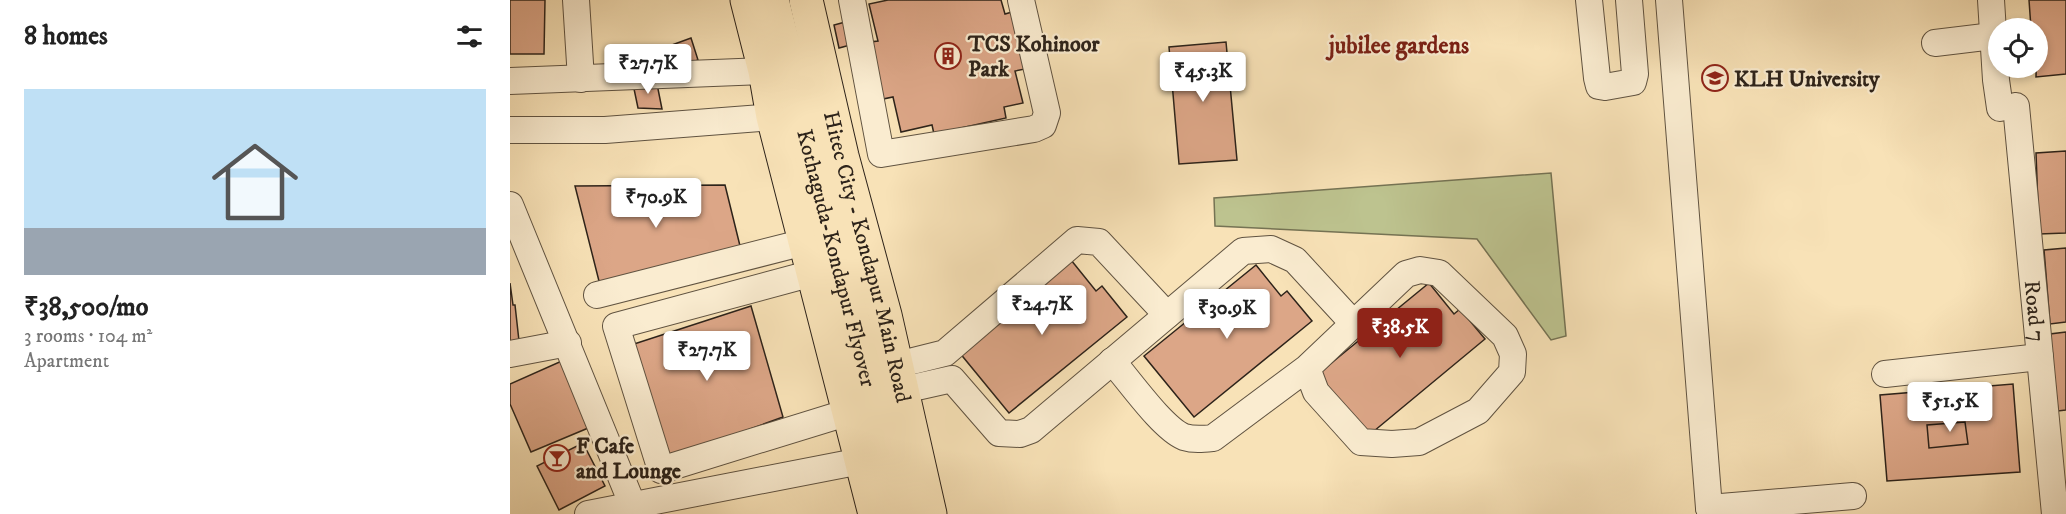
<!DOCTYPE html>
<meta charset="utf-8">
<style>
body{margin:0;font-family:"IM FELL DW Pica",serif;background:#f6f6f6;color:#222;height:100vh;display:flex;flex-direction:column;font-size:22px;white-space:nowrap}
*{box-sizing:border-box;margin:0}
p{font-size:20px;color:#767676}
.icon{flex:none;width:33px;height:33px;fill:none;stroke:currentColor;stroke-width:2;stroke-linecap:round;stroke-linejoin:round}
.map{position:relative;flex:1;overflow:hidden}
.sheet{display:flex;flex-direction:column;background:#fff;width:510px}
.sheet>*{flex:none}
.buttons{position:absolute;left:1478px;top:18px;display:grid;gap:12px}
.buttons a{display:grid;place-items:center;width:60px;height:60px;border-radius:50%;background:#fff;box-shadow:0 3px 9px #0003;font-size:30px}
.price{position:absolute;translate:-50% -51px;padding:0 14px;border-radius:6px;background:#fff;color:#222;font-size:20px;line-height:39px;filter:drop-shadow(0 2px 3px #0008)}
.price::after{content:'';position:absolute;left:50%;top:36px;width:18px;height:14px;margin-left:-9px;background:inherit;clip-path:polygon(0 0,100% 0,50% 100%)}
.price.selected{background:#8f2418;color:#fff}
ul{padding:0;list-style:none}
li{display:grid;align-content:center;gap:12px;height:318px;padding:0 24px}
li span{display:grid;place-items:center;height:186px;border-radius:0px;color:#555}
li>.icon{margin-inline-start:auto}
span .icon{width:108px;height:108px;fill:#fffc;stroke-width:1}
li b{font-size:26px}
h2{display:flex;justify-content:space-between;align-items:center;height:72px;padding:0 24px;font-size:26px}
main{display:flex;flex:1;min-height:0}
.map>svg:first-child{display:block}
.green{fill:#bdc38f;stroke:#757354;stroke-width:1.5}
.building{fill:#dca687;stroke:#2d231a;stroke-width:1.5;fill-rule:evenodd}
.lines{fill:none;stroke-linecap:round;stroke-linejoin:round}
.minor-casing{stroke:#605341;stroke-width:28}
.major-casing{stroke:#2d231a;stroke-width:35}
.minor{stroke:#faecd0;stroke-width:26}
.major{stroke:#f8e2b7;stroke-width:33}
.labels{text-anchor:middle;stroke-width:4.5;stroke-linejoin:round;paint-order:stroke}
.poi-label{font-size:22px;font-weight:bold;fill:#2d231a;stroke:#faecd0;text-anchor:start}
.street-label{font-size:22px;fill:#2d231a;stroke:#faecd0}
.neighbourhood-label{font-size:24px;font-weight:bold;fill:#7a1f14;stroke:#faecd0}
</style>
<main>
<section class="sheet">
<h2>8 homes<svg class="icon" aria-label="filters" viewBox="0 0 24 24"><path d="M4 7h16M4 17h16"/><circle cx="9" cy="7" r="2"/><circle cx="15" cy="17" r="2"/></svg></h2>
<ul>
<li><span style="background:linear-gradient(#bfe0f5 75%,#9aa5b1 0)"><svg class="icon" aria-label="home" viewBox="0 0 24 24"><path d="M3 11l9-7 9 7M6 9v11h12V9"/></svg></span><div><b>₹38,500/mo</b><p>3 rooms · 104 m²</p><p>Apartment</p></div></li>
</ul>
</section>
<div class="map">
<svg width="1556" height="514" viewBox="0 0 1556 514">
<rect width="100%" height="100%" fill="#f8e2b7"/>
<filter id="stains"><feTurbulence type="fractalNoise" baseFrequency=".00333" numOctaves="4"/><feColorMatrix values="0 0 0 0 .2 0 0 0 0 .09 0 0 0 0 .02 0 0 0 .5 -.17"/></filter>
<radialGradient id="worn" r=".72"><stop offset=".6" stop-color="#630" stop-opacity="0"/><stop offset="1" stop-color="#630" stop-opacity=".3"/></radialGradient>
<path class="green" d="M 1041,173 L 1056,336 L 1041,340 L 967,239 L 705,226 L 704,198 Z"/>
<path class="building" d="M 0,0 L 35,0 L 34,54 L 0,54 Z
M 378,0 L 491,0 L 495,14 L 502,12 L 515,69 L 505,71 L 513,103 L 494,107 L 496,118 L 424,134 L 422,125 L 391,132 L 383,97 L 373,99 L 360,42 L 368,41 L 359,4 Z
M 1519,0 L 1556,0 L 1556,74 L 1526,77 L 1527,28 L 1521,28 Z
M 339,21 L 344,44 L 329,48 L 324,25 Z
M 181,38 L 188,60 L 147,74 L 140,53 Z
M 716,42 L 727,160 L 669,164 L 659,47 Z
M 146,79 L 152,109 L 128,108 L 123,84 Z
M 1556,151 L 1556,233 L 1529,234 L 1526,153 Z
M 215,185 L 232,254 L 91,289 L 65,186 Z
M 1556,248 L 1556,322 L 1540,324 L 1534,250 Z
M 561,260 L 586,291 L 592,286 L 617,317 L 499,413 L 449,352 Z
M 746,265 L 771,296 L 777,291 L 802,321 L 684,417 L 634,356 Z
M 0,283 L 3,305 L 5,305 L 9,341 L 0,342 Z
M 919,283 L 944,314 L 950,309 L 975,339 L 858,436 L 808,374 Z
M 241,306 L 273,417 L 155,460 L 121,345 Z
M 1556,332 L 1556,410 L 1548,411 L 1540,334 Z
M 54,360 L 83,426 L 21,452 L 0,404 L 0,384 Z
M 1503,384 L 1510,472 L 1377,481 L 1370,395 ZM 1455,422 L 1458,444 L 1419,448 L 1417,425 Z
M 1455,422 L 1458,444 L 1419,448 L 1417,425 Z
M 73,443 L 95,486 L 49,510 L 27,466 Z"/>
<g class="lines">
<defs>
<g id="minor">
<path d="M 66,0 L 71,79"/>
<path d="M 342,0 L 371,154 L 524,129 L 533,125 L 537,113 L 511,0"/>
<path d="M 1079,0 L 1087,78 L 1089,86 L 1095,87 L 1123,82 L 1125,74 L 1119,0"/>
<path d="M 1159,0 L 1199,508 L 1204,514"/>
<path d="M 1481,0 L 1486,80 L 1490,108"/>
<path d="M 1425,43 L 1483,36"/>
<path d="M 0,81 L 255,71"/>
<path id="s1" d="M 1506,106 L 1545,514"/>
<path d="M 0,130 L 95,130 L 263,117"/>
<path d="M 0,205 L 123,506"/>
<path d="M 303,273 L 106,326 L 151,470 L 339,412"/>
<path d="M 87,295 L 295,242"/>
<path d="M 0,354 L 58,343"/>
<path d="M 602,361 C 619,380 652,428 674,437 C 684,440 693,439 703,438 L 797,368 L 896,274 L 910,270 L 929,273 L 995,336 L 1003,354 L 1002,372 L 968,411 L 909,442 L 882,444 L 851,442 L 806,392 L 797,368"/>
<path d="M 387,365 L 435,353 L 567,240 L 589,242 L 657,315"/>
<path d="M 1375,374 L 1530,357"/>
<path d="M 393,390 L 442,379 L 489,433 L 510,434 L 521,430 L 733,251 L 761,249 L 785,260 L 843,323"/>
<path d="M 1199,508 L 1343,496"/>
<path d="M 78,514 L 351,461"/>
</g>
<g id="major">
<path d="M 237,0 L 255,71 L 263,117 L 365,514"/>
<path id="s2" d="M 262,0 L 392,514"/>
<path id="s3" d="M 296,0 L 332,156 L 375,315 L 420,514"/>
</g>
</defs>
<use href="#minor" class="minor-casing"/>
<use href="#major" class="major-casing"/>
<use href="#minor" class="minor"/>
<use href="#major" class="major"/>
</g>
<defs>
<symbol id="building-ring" viewBox="-11 -11 22 22"><circle r="9.5" fill="#faecd0" stroke="#8f2418" stroke-width="1.5"/><path d="M-4-6H4V6H1V3H-1V6H-4ZM-2.5-4.3h1.7v1.8h-1.7ZM.8-4.3h1.7v1.8H.8ZM-2.5-1h1.7V.8h-1.7ZM.8-1h1.7V.8H.8Z" fill="#8f2418"/></symbol>
<symbol id="university-ring" viewBox="-11 -11 22 22"><circle r="9.5" fill="#faecd0" stroke="#8f2418" stroke-width="1.5"/><path d="M0-5L7-2L0 1L-7-2ZM-4 1L0 2.5L4 1V4Q0 6-4 4Z" fill="#8f2418"/></symbol>
<symbol id="bar-ring" viewBox="-11 -11 22 22"><circle r="9.5" fill="#faecd0" stroke="#8f2418" stroke-width="1.5"/><path d="M-6-5H6L.8 .8V4.5H3.5V6h-7V4.5H-.8V.8Z" fill="#8f2418"/></symbol>
</defs>
<g fill-rule="evenodd">
<use href="#building-ring" x="423" y="41" width="30" height="30"/>
<use href="#university-ring" x="1190" y="63" width="30" height="30"/>
<use href="#bar-ring" x="32" y="443" width="30" height="30"/>
</g>
<g class="labels">
<g class="poi-label">
<text x="458" y="51">TCS Kohinoor<tspan x="458" dy="25">Park</tspan></text>
<text x="1224" y="86">KLH University</text>
<text x="66" y="453">F Cafe<tspan x="66" dy="25">and Lounge</tspan></text>
</g>
<g class="street-label">
<text dy="8" stroke="none"><textPath href="#s2" startOffset="266">Kothaguda-Kondapur Flyover</textPath></text>
<text dy="8" stroke="none"><textPath href="#s3" startOffset="264">Hitec City - Kondapur Main Road</textPath></text>
<text dy="8" stroke="none"><textPath href="#s1" startOffset="206">Road 7</textPath></text>
</g>
<g class="neighbourhood-label">
<text x="889" y="53">jubilee gardens</text>
</g>
</g>
<rect width="100%" height="100%" filter="url(#stains)"/>
<rect width="100%" height="100%" fill="url(#worn)"/>
</svg>
<div class="buttons">
<a><svg class="icon" aria-label="locate" viewBox="0 0 24 24"><circle cx="12" cy="12" r="6"/><path d="M12 2v4M12 18v4M2 12h4M18 12h4"/></svg></a>
</div>
<b class="price" style="left:138px;top:95px">₹27.7K</b>
<b class="price" style="left:693px;top:103px">₹45.3K</b>
<b class="price" style="left:146px;top:229px">₹70.9K</b>
<b class="price" style="left:532px;top:336px">₹24.7K</b>
<b class="price" style="left:717px;top:340px">₹30.9K</b>
<b class="price selected" style="left:890px;top:359px">₹38.5K</b>
<b class="price" style="left:197px;top:382px">₹27.7K</b>
<b class="price" style="left:1440px;top:433px">₹51.5K</b>
</div>
</main>
